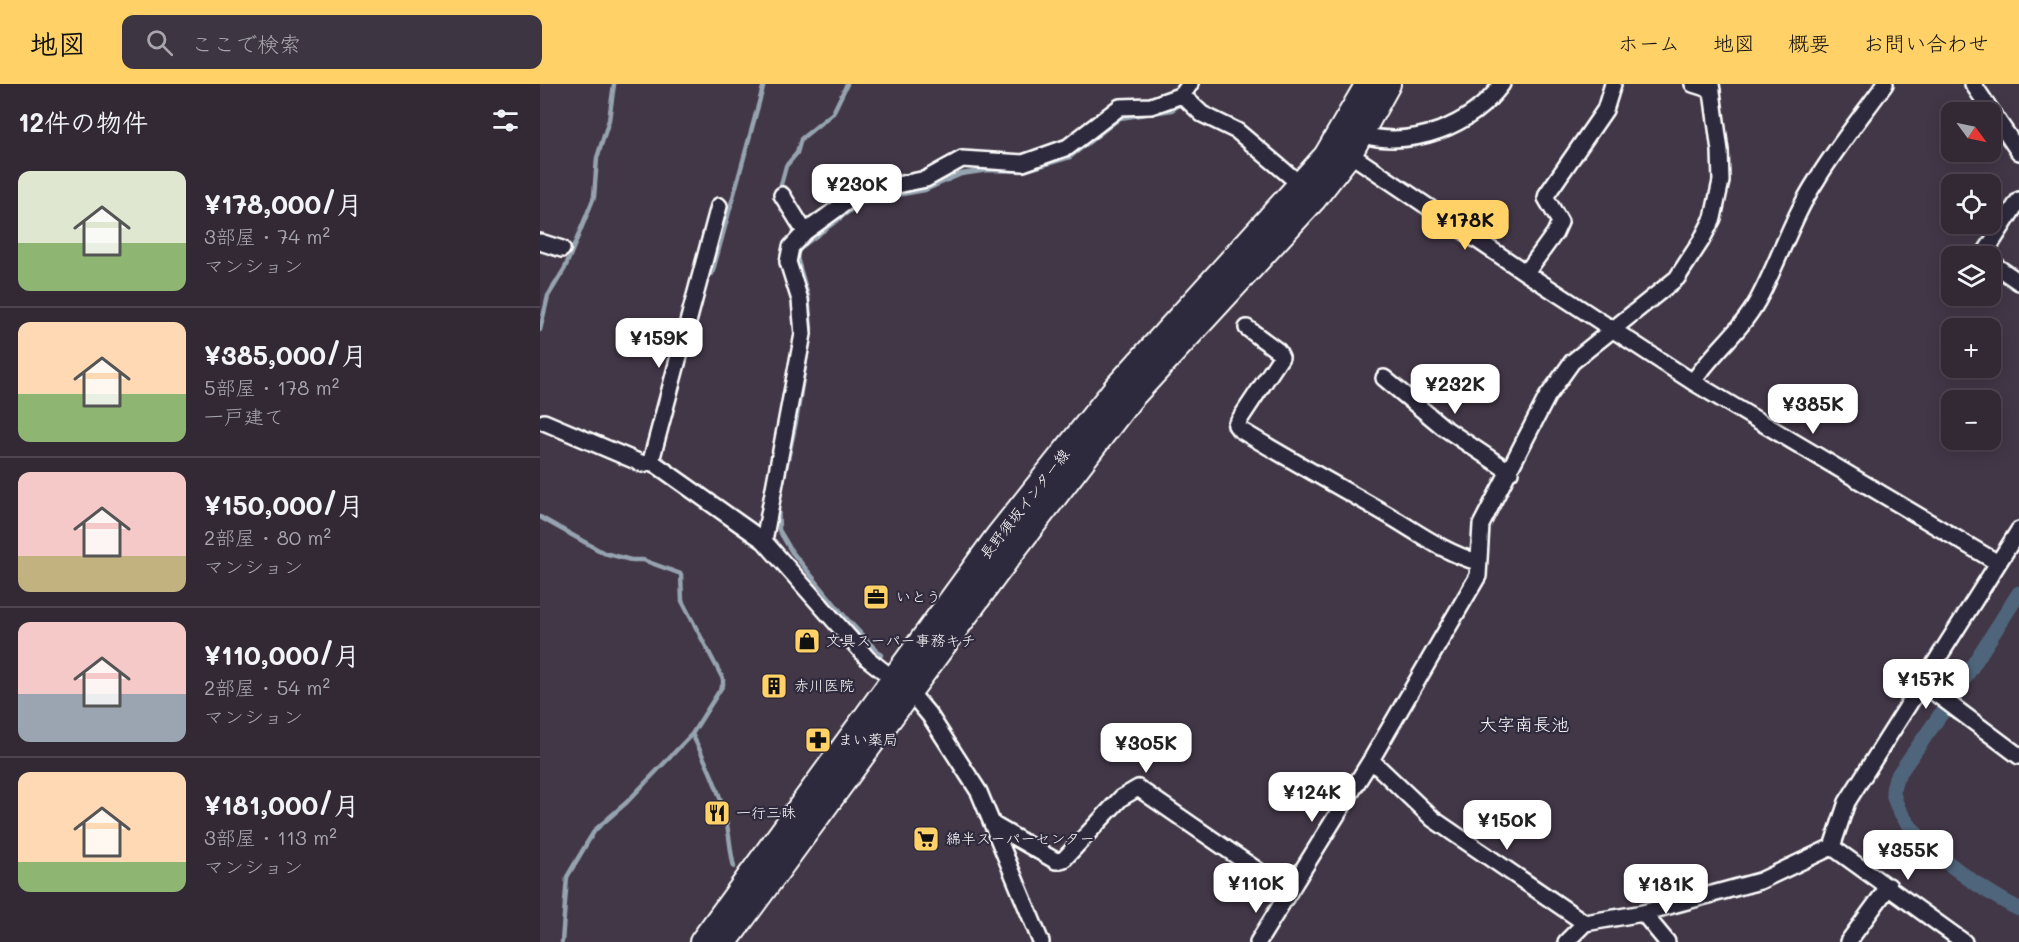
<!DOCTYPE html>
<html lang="ja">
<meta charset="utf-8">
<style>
body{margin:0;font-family:Mali,"Klee One",sans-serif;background:#3d3541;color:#f1f3f6;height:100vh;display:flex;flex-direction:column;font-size:22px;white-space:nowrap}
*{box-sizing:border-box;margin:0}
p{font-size:20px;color:#a8a6ad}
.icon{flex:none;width:33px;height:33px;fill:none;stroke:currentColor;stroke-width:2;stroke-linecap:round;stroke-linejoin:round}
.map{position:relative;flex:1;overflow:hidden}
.side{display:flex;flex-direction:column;background:#322935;width:540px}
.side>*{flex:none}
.needle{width:39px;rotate:123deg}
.tools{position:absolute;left:1401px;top:18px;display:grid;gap:12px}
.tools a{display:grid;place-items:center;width:60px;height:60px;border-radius:12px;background:#322935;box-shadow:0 3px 15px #0003,0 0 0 2px #4d4550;font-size:30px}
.price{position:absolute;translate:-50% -51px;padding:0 14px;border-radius:12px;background:#fff;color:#222;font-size:20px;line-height:39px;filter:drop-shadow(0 2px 3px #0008)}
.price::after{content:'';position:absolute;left:50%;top:36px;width:18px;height:14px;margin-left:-9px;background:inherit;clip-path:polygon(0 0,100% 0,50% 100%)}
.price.selected{background:#ffd166;color:#111}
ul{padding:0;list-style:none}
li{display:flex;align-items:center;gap:18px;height:150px;padding:0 18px}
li+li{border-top:2px solid #4d4550}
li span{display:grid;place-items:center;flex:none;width:168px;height:120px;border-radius:12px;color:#555}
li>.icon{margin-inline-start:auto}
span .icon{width:72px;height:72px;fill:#fffc;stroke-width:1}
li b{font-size:26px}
h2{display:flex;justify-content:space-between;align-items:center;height:72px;padding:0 18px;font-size:26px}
header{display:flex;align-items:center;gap:36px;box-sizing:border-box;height:84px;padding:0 30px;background:#ffd166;color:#111}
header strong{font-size:28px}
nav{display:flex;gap:33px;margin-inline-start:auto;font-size:21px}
.search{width:420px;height:54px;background:#3d3541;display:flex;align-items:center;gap:15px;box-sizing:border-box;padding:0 21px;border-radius:12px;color:#a8a6ad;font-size:22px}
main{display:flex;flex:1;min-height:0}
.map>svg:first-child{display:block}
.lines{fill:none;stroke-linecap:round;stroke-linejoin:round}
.stream{stroke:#96a3b0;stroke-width:4.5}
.canal{stroke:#50657b;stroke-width:15}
.minor-casing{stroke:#fff;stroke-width:20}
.primary-casing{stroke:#fff;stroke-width:28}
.minor{stroke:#2f2a3d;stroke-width:15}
.primary{stroke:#2f2a3d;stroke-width:24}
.labels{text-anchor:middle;stroke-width:4.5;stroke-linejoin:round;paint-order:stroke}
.street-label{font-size:15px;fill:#fff;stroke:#2f2a3d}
.poi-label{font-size:15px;fill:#fff;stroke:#2f2a3d;text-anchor:start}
.quarter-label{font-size:18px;fill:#fff;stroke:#2f2a3d}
</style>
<header>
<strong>地図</strong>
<div class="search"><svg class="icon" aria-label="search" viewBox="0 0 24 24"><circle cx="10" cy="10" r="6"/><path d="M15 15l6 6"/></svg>ここで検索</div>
<nav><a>ホーム</a><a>地図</a><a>概要</a><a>お問い合わせ</a></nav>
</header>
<main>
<section class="side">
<h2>12件の物件<svg class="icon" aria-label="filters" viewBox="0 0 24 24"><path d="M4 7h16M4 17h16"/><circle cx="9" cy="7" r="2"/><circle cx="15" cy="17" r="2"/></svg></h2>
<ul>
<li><span style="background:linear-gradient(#dfe7d0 60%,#8fb573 0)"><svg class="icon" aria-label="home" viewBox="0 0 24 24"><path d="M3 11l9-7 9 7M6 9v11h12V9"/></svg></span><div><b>¥178,000/月</b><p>3部屋 · 74 m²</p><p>マンション</p></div></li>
<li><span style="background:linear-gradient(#ffd9b3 60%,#8fb573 0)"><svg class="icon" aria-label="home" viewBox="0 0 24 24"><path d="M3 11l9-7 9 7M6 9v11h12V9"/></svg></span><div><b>¥385,000/月</b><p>5部屋 · 178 m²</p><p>一戸建て</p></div></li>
<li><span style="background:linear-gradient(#f6c9c9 70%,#c2b280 0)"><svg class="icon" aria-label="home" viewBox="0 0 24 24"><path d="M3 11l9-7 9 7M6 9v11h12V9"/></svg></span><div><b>¥150,000/月</b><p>2部屋 · 80 m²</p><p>マンション</p></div></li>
<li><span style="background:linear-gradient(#f6c9c9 60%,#9aa5b1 0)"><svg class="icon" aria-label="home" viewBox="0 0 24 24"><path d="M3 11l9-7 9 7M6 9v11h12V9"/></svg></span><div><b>¥110,000/月</b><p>2部屋 · 54 m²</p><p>マンション</p></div></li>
<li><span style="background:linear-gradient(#ffd9b3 75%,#8fb573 0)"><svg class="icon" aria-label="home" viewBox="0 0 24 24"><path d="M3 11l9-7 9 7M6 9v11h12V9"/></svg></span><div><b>¥181,000/月</b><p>3部屋 · 113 m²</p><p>マンション</p></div></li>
</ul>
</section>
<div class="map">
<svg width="1479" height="858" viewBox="0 0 1479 858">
<rect width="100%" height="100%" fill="#423747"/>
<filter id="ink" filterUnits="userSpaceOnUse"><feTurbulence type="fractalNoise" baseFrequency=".0167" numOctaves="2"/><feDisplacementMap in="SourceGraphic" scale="12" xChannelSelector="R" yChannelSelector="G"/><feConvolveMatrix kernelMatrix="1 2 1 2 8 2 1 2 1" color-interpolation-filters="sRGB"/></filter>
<g filter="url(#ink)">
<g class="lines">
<path class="stream" d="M 239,108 L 246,82 L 257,69 L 261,55 L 293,29 L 307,0
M 172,190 L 224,0
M 0,246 L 8,212 L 25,184 L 54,113 L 57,74 L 69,36 L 74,0
M 243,398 L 256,338 L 271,245 L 268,212 L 256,170 L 264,161 L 323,117 L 385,106 L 421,90 L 448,86 L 483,87 L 530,73 L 580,34 L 632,26 L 641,20
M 238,418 L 239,446 L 252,468 L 306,534 L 341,571
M 0,433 L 64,469 L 91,476 L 103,476 L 141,490 L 142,517 L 183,595 L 183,601 L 152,650 C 166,678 180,706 186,737 C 190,752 190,767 194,783
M 22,858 L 27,793 L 47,759 L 55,746 L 87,718 L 152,650"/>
<path class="canal" d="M 1479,509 L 1410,617 L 1356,694 C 1355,698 1353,704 1353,708 C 1359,751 1442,807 1479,825"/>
<defs>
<path id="minor" d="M 650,0 L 642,11 L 662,30 L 697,47 L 761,101
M 1153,0 L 1172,6
M 1433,0 L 1479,68
M 822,51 C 873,64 930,43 962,0
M 804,66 L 986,189 L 1153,298 L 1458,479
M 242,111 L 265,148
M 0,158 L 22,165
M 1443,172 L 1479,116
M 1450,178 L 1479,198
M 986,189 L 1015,149 L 1020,138 L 1006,114 L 1007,110 L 1065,26 L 1073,0
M 707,244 L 738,267 L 741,273 L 696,341 L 699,345 C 748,375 798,402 848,431 C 877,448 905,469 938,478
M 844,294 L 903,343 L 970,388
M 1153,298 C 1172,269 1201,247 1218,216 C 1239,177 1252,134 1276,97 C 1296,64 1322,32 1345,0
M 4,338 L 103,380 L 111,377 L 179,122
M 111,377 L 224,457 L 328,575 L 370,608 L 390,632 L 439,708 L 501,858
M 224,457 L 263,250 L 260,216 L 248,178 L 251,163 L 265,148 L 319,109 L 386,95 L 422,75 L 483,79 L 528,63 L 580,23 L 611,22 L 642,11
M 1383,600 L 1479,672
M 831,676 L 893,735 L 1045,839 L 1026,858
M 452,740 L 516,777 L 524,775 L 581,714 L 598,704 L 749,808
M 1292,763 L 1307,718 L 1479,446
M 1292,763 L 1424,858
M 1103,829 L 1127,858
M 1045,839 L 1103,829 L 1220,797 L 1292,763
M 718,858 L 831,676 L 938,492 L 941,441 L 1007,313 L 1032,278 L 1137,194 L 1161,157 L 1173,134 L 1181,97 L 1180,67 L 1171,0
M 1308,858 L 1349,802"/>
<path id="primary" d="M 162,858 L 458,452 L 576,304 L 786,72 L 828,0
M 185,858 L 475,464 L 590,315 L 773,116 L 810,69 L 848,0"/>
</defs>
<use href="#minor" class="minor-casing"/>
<use href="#primary" class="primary-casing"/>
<use href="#minor" class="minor"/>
<use href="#primary" class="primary"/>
</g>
</g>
<defs>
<symbol id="office-square" viewBox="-11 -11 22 22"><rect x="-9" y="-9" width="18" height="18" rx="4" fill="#ffd166" stroke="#2f2a3d"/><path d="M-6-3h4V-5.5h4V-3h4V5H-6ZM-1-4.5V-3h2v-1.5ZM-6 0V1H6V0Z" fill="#111"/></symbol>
<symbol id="shop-square" viewBox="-11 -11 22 22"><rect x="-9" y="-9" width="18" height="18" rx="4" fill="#ffd166" stroke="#2f2a3d"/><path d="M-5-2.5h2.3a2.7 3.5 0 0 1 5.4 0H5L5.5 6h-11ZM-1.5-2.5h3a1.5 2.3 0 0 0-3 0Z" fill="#111"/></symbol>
<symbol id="building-square" viewBox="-11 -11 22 22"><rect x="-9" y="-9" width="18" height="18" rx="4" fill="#ffd166" stroke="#2f2a3d"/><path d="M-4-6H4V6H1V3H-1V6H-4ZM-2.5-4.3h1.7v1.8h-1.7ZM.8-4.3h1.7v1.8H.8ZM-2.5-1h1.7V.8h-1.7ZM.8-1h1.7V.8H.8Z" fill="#111"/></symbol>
<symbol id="pharmacy-square" viewBox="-11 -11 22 22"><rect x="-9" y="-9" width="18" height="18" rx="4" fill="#ffd166" stroke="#2f2a3d"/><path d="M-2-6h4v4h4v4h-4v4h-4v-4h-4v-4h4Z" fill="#111"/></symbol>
<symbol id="restaurant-square" viewBox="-11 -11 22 22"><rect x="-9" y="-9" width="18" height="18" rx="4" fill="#ffd166" stroke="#2f2a3d"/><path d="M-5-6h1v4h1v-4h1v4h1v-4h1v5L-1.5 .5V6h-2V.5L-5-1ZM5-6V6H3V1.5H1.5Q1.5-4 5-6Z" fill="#111"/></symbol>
<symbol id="supermarket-square" viewBox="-11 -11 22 22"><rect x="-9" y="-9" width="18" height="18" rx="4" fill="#ffd166" stroke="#2f2a3d"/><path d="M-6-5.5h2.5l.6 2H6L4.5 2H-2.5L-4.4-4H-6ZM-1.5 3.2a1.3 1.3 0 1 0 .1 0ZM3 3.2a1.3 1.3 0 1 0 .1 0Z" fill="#111"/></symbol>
</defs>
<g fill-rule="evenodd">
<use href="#office-square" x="321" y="498" width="30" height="30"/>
<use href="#shop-square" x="252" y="542" width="30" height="30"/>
<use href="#building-square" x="219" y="587" width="30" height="30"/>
<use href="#pharmacy-square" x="263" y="641" width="30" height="30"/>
<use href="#restaurant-square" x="162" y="714" width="30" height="30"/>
<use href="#supermarket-square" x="371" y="740" width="30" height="30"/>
</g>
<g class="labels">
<g class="street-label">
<text transform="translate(485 420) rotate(-52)" y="5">長野須坂インター線</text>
</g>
<g class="poi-label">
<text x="356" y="518">いとう</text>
<text x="286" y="562">文具スーパー事務キチ</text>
<text x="254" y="607">赤川医院</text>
<text x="298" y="661">まい薬局</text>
<text x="196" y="734">一行三昧</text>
<text x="406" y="760">綿半スーパーセンター</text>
</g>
<g class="quarter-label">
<text x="984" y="647">大字南長池</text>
</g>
</g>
</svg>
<div class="tools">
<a><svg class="needle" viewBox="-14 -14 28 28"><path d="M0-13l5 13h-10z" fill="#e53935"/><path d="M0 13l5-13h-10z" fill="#a8a6ad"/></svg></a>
<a><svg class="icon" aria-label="locate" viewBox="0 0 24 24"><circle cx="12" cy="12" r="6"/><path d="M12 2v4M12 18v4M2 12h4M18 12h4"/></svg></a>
<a><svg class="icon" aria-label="layers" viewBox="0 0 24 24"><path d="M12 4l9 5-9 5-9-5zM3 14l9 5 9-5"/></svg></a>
<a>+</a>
<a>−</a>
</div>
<b class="price" style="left:317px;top:131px">¥230K</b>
<b class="price selected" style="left:925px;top:167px">¥178K</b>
<b class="price" style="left:119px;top:285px">¥159K</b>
<b class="price" style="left:915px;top:331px">¥232K</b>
<b class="price" style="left:1273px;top:351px">¥385K</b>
<b class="price" style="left:1386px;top:626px">¥157K</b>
<b class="price" style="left:606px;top:690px">¥305K</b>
<b class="price" style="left:772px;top:739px">¥124K</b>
<b class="price" style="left:967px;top:767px">¥150K</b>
<b class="price" style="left:1368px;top:797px">¥355K</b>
<b class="price" style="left:716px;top:830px">¥110K</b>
<b class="price" style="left:1126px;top:831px">¥181K</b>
</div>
</main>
